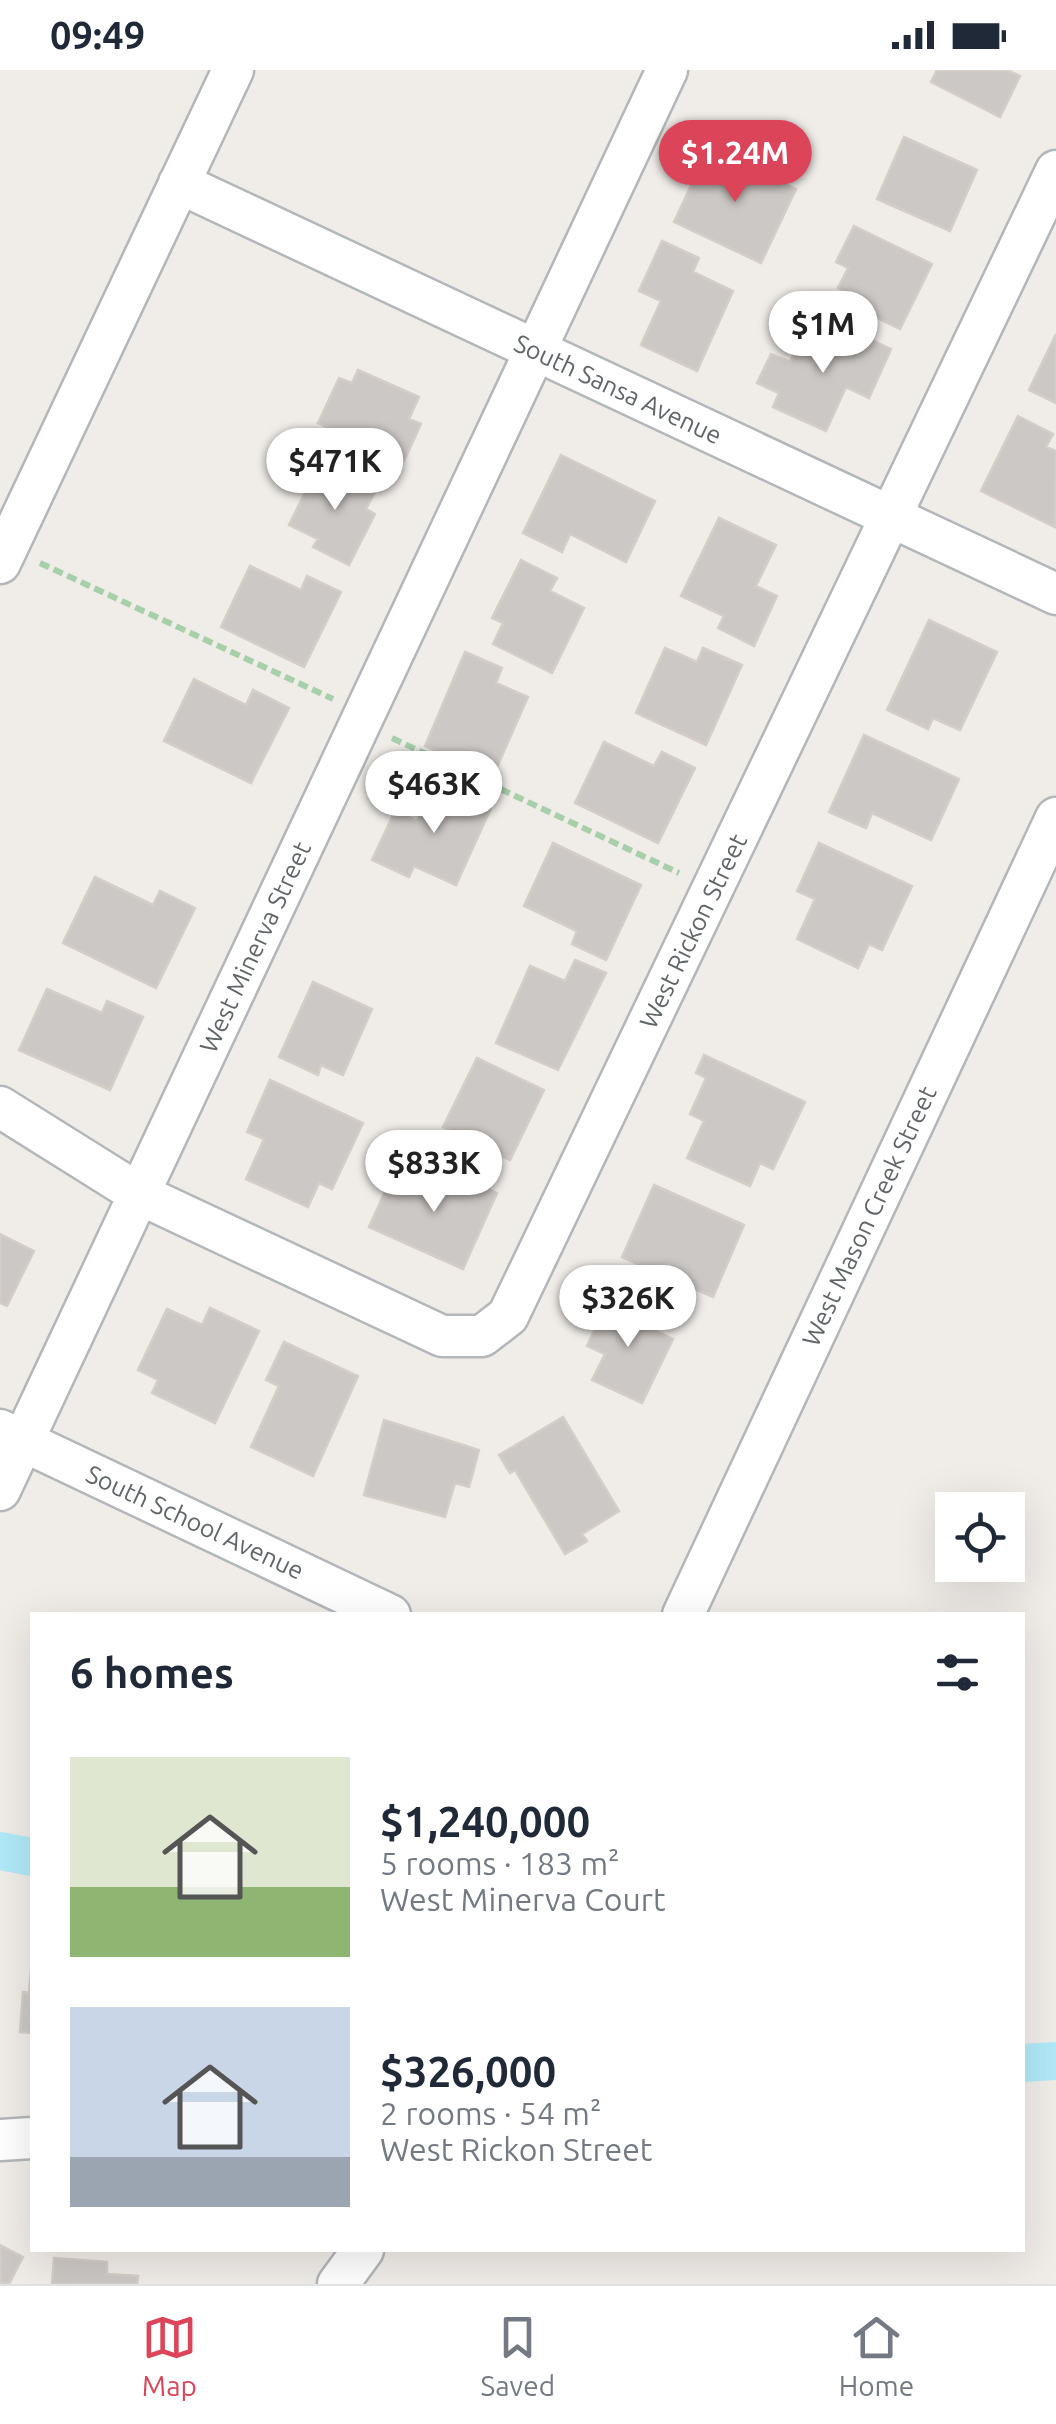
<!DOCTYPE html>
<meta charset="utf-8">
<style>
body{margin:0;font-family:Ubuntu,sans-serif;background:#f2f2f3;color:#1f2937;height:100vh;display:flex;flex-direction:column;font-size:38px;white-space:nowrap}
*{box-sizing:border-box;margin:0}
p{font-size:32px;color:#747a83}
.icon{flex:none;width:55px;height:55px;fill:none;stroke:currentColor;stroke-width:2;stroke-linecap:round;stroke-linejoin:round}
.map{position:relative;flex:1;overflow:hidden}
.details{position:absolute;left:30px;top:1542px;width:995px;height:640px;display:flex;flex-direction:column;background:#fff;border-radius:0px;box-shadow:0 10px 40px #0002}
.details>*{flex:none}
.tools{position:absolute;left:935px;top:1422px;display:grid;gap:20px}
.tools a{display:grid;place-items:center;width:90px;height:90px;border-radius:0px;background:#fff;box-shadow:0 10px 40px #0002;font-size:50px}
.price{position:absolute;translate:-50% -85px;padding:0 22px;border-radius:35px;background:#fff;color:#222;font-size:32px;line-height:65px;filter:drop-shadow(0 2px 5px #0008)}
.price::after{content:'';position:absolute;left:50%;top:60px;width:30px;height:22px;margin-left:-15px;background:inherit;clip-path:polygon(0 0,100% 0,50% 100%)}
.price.on{background:#db4459;color:#fff}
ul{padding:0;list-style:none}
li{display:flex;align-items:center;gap:30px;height:250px;padding:0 40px}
li span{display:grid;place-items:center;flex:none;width:280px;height:200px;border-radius:0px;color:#555}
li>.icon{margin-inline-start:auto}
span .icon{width:120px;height:120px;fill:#fffc;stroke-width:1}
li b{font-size:42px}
h2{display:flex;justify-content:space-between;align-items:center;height:120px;padding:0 40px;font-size:42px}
.status{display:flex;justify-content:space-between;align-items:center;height:70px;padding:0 50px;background:#fff;direction:ltr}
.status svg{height:28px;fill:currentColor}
.dock{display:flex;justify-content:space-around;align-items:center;height:140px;border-top:2px solid #e0e1e3;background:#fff;font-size:28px;color:#747a83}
.dock a{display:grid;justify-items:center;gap:5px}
.dock .on{color:#db4459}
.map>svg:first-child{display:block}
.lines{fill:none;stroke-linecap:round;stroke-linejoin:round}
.canal{stroke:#b1e9f8;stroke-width:38}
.building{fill:#ccc8c5;stroke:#d5cdc7;stroke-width:2.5}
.minor-casing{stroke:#b3b7b9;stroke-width:45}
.path{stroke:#a7cfaa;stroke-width:6;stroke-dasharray:10 5;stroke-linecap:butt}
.minor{stroke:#fff;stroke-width:40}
.labels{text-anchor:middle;stroke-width:8;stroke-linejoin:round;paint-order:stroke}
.street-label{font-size:25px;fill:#606567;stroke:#fff}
</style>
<div class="status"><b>09:49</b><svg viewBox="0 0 49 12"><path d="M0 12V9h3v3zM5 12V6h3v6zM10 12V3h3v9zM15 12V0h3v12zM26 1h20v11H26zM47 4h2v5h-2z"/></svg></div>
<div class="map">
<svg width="1056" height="2214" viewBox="0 0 1056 2214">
<rect width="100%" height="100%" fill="#f0ede9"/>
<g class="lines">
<path class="canal" d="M 0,1781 L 32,1787
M 1022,1993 L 1056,1991"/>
</g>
<path class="building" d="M 937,0 L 1007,0 L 1020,6 L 1000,47 L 931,12 Z
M 904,67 L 977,100 L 950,161 L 877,129 Z
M 709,77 L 796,119 L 761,193 L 674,152 Z
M 854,156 L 932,194 L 900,259 L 867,243 L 872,235 L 838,218 L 848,198 L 836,192 Z
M 662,171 L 699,188 L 693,202 L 733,221 L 697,301 L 641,275 L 661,231 L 639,221 Z
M 806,258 L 849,277 L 856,263 L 891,279 L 869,328 L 846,317 L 826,361 L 773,337 L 779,323 L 757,313 L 771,284 L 790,292 Z
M 1056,264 L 1056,333 L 1029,320 Z
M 358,300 L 419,327 L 409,349 L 421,354 L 404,391 L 318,353 L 339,308 L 352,313 Z
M 1018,346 L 1053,364 L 1046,377 L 1056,381 L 1055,457 L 981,421 Z
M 561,385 L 655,431 L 626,492 L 570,464 L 562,482 L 523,463 Z
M 320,392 L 376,420 L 366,439 L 375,444 L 349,495 L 313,477 L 318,469 L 289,455 Z
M 719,448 L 776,475 L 756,516 L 777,526 L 754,576 L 718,558 L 724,546 L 681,526 Z
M 521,490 L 557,508 L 550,521 L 584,538 L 552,603 L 493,574 L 503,553 L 492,548 Z
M 250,496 L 301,520 L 307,506 L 341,522 L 304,597 L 221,557 Z
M 929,550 L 997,582 L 960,660 L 933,648 L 928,659 L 887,640 Z
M 665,578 L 697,592 L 703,578 L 742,595 L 706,675 L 636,643 Z
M 465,582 L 502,598 L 496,613 L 528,627 L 493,706 L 425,676 Z
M 194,609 L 246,635 L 253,620 L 289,638 L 251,713 L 164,671 Z
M 864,665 L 959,709 L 931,770 L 872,743 L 866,758 L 829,742 Z
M 604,672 L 654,696 L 662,682 L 695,698 L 658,773 L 575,733 Z
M 435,712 L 491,738 L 456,815 L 414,796 L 409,807 L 372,790 L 395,741 L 417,751 Z
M 553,773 L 641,815 L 606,890 L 572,874 L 577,861 L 524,836 Z
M 819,773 L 912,816 L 882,880 L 869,874 L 858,898 L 797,869 L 815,829 L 797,821 Z
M 95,807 L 153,835 L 160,821 L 195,838 L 156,918 L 63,873 Z
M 575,890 L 606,903 L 558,1000 L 496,973 L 530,896 L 565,911 Z
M 313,912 L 372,939 L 343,1005 L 321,995 L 318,1005 L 279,987 Z
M 47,919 L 102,943 L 107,931 L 143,947 L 110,1020 L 19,980 Z
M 704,985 L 805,1032 L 773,1099 L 760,1093 L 750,1116 L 687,1088 L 704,1051 L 690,1044 L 706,1008 L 696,1003 Z
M 477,988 L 544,1020 L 510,1090 L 443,1057 Z
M 270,1010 L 363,1053 L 332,1119 L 319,1113 L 308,1137 L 246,1109 L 264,1069 L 247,1062 Z
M 397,1095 L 456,1121 L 462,1107 L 497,1123 L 463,1199 L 369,1157 Z
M 654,1115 L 744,1155 L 713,1227 L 622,1187 Z
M 0,1164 L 34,1181 L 7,1236 L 0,1233 Z
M 611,1225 L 649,1242 L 643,1255 L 673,1269 L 642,1333 L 592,1310 L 605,1284 L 587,1276 Z
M 210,1238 L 259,1261 L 215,1353 L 152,1323 L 158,1310 L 138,1300 L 167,1239 L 202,1255 Z
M 284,1272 L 358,1306 L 313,1406 L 251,1377 L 279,1316 L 266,1310 Z
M 563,1347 L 619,1441 L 582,1464 L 587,1471 L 565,1484 L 515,1400 L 510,1403 L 499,1385 Z
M 384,1350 L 479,1380 L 469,1417 L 455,1413 L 445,1447 L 364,1425 Z
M 32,1888 L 32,1963 L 20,1962 L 23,1922 L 29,1923 Z
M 0,2175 L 23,2187 L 9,2214 L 0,2214 Z
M 54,2188 L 107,2192 L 107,2204 L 138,2206 L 137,2214 L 52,2214 Z"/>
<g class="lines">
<defs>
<path id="minor" d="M 179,113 L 1056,524
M 0,493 L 233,0
M 0,1037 L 139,1124 L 442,1266 L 482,1266 L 508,1246 L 1056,101
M 0,1360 L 390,1545
M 0,1420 L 667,0
M 683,1545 L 1056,748
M 0,2070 L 32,2068
M 338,2214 L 363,2180"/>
</defs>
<use href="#minor" class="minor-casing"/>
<path class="path" d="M 40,493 L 333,629
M 392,668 L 679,803"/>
<use href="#minor" class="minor"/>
</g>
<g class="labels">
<g class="street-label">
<text transform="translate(618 319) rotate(25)" y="9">South Sansa Avenue</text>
<text transform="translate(693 861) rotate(-64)" y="9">West Rickon Street</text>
<text transform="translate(255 877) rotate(-65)" y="9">West Minerva Street</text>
<text transform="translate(869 1146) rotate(-65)" y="9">West Mason Creek Street</text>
<text transform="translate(195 1452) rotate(25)" y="9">South School Avenue</text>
</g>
</g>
</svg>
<div class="tools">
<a><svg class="icon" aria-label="locate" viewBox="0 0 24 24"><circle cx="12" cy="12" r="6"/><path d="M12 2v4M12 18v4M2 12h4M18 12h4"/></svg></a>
</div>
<b class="price on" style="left:735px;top:135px">$1.24M</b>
<b class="price" style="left:823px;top:306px">$1M</b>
<b class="price" style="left:335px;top:443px">$471K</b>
<b class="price" style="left:434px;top:766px">$463K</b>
<b class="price" style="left:434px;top:1145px">$833K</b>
<b class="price" style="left:628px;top:1280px">$326K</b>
<section class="details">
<h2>6 homes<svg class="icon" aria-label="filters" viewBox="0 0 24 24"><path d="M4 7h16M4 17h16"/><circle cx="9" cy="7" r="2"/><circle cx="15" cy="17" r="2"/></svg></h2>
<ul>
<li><span style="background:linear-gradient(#dfe7d0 65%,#8fb573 0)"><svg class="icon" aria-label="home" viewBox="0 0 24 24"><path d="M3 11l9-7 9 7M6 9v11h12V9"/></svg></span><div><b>$1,240,000</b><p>5 rooms · 183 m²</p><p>West Minerva Court</p></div></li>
<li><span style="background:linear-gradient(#c9d6e8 75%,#9aa5b1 0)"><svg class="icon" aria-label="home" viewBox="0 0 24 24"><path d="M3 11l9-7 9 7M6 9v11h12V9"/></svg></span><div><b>$326,000</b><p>2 rooms · 54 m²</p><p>West Rickon Street</p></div></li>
</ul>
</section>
</div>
<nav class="dock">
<a class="on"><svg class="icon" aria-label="map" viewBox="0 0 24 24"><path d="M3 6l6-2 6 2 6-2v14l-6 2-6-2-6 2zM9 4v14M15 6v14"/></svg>Map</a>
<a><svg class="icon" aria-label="saved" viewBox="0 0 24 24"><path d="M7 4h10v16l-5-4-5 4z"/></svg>Saved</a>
<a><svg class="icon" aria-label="home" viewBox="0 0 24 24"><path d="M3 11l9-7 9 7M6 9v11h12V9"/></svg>Home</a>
</nav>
